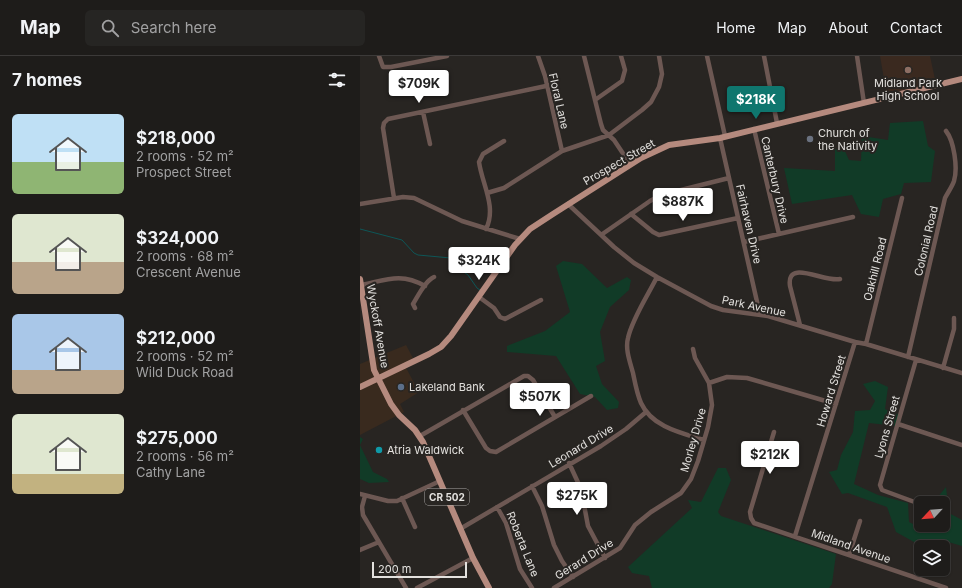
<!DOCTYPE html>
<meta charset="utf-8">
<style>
body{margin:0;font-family:Inter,sans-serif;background:#262523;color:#f1f3f6;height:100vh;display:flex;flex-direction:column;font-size:15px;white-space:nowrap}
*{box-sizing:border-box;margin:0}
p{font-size:13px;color:#a1a1a2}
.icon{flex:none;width:22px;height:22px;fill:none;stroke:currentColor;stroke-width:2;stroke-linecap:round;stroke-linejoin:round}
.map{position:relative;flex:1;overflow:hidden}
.panel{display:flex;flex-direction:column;background:#1e1c1a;width:360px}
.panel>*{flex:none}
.needle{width:26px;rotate:244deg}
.fabs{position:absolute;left:554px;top:440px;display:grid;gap:8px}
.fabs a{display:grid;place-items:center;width:36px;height:36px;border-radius:6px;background:#1e1c1a;box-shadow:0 1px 3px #0004,0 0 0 1px #3c3a39;font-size:20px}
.scale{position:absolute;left:12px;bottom:10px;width:95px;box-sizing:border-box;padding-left:4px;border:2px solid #e3e1de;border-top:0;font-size:11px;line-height:14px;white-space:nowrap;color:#e3e1de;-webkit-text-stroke:3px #282522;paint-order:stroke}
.price{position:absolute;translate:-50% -34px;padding:0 9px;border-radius:4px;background:#fff;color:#222;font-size:13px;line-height:26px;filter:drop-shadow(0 1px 2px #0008)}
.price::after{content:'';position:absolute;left:50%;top:24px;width:12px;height:9px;margin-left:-6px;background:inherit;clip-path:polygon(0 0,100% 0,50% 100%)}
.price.selected{background:#0f766e;color:#fff}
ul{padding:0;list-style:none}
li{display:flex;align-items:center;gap:12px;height:100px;padding:0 12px}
li span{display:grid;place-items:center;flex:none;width:112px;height:80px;border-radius:6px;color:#555}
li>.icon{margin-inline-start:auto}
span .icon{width:48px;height:48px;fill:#fffc;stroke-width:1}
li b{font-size:17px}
h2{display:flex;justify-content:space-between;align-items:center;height:48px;padding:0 12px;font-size:17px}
header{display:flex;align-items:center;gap:24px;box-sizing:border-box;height:56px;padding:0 20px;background:#1e1c1a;border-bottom:1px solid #3c3a39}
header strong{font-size:19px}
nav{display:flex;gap:22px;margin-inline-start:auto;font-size:14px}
.search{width:280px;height:36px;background:#262523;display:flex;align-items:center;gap:10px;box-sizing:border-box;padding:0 14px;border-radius:6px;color:#a1a1a2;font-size:15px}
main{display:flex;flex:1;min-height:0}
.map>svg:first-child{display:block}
.commercial{fill:#392a1e}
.education{fill:#3a291f}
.green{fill:#113b27}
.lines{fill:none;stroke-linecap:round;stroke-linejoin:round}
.stream{stroke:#0e5657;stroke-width:1}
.minor{stroke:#6d5853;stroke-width:4.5}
.major{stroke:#b58a7e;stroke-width:6}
.education-dot{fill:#8d6e63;stroke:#282522;stroke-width:1.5}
.worship-dot{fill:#6b7280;stroke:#282522;stroke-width:1.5}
.service-dot{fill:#5c6f8a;stroke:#282522;stroke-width:1.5}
.culture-dot{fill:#0f9aa8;stroke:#282522;stroke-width:1.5}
.labels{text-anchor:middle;stroke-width:4;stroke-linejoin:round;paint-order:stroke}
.shield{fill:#282522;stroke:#aba9a6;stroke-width:1}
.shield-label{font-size:10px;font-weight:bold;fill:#e3e1de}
.poi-label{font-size:11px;fill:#e3e1de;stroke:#282522;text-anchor:start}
.street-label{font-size:11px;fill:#e3e1de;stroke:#282522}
</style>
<header>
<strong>Map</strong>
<div class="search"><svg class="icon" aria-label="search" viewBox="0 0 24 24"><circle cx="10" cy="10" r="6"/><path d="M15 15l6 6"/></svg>Search here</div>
<nav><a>Home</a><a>Map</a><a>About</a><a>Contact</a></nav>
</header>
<main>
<section class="panel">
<h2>7 homes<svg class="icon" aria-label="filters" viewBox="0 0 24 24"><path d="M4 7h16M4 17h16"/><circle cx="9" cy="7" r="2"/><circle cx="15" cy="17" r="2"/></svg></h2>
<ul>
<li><span style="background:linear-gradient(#bfe0f5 60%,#8fb573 0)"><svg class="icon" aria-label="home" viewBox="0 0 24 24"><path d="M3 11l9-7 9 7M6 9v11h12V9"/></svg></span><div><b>$218,000</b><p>2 rooms · 52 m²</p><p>Prospect Street</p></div></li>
<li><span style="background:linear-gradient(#dfe7d0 60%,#b9a48a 0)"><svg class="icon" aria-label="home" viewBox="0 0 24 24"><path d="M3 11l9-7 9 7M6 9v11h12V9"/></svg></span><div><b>$324,000</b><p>2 rooms · 68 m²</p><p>Crescent Avenue</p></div></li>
<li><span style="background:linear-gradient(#a9c7e8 70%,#b9a48a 0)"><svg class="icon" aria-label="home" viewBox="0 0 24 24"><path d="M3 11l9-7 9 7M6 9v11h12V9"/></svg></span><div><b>$212,000</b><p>2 rooms · 52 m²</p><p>Wild Duck Road</p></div></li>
<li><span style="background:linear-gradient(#dfe7d0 75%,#c2b280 0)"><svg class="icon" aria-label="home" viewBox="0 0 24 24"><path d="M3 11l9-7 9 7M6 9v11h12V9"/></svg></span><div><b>$275,000</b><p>2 rooms · 56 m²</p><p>Cathy Lane</p></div></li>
</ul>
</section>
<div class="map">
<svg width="602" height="532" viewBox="0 0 602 532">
<rect width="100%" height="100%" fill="#282522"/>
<path class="commercial" d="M 46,289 L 53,302 L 44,308 L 59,336 L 40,348 L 44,356 L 0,379 L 0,308 Z"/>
<path class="education" d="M 520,0 L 570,0 L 576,28 L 527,40 Z"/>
<path class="green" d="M 563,65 L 568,90 L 575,95 L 571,126 L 544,127 L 541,138 L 523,143 L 519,161 L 501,158 L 492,139 L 432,148 L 424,112 L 475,115 L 475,93 L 484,93 L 489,104 L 501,105 L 502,80 L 528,84 L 530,67 Z
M 203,205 L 222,208 L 247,232 L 267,221 L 271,224 L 269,234 L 250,251 L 240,276 L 245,305 L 236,310 L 242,328 L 259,346 L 258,352 L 247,354 L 235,341 L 220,338 L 196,300 L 147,296 L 147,290 L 185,275 L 210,256 L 196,210 Z
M 515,325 L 528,331 L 525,353 L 539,359 L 537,370 L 509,367 L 494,428 L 518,439 L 548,447 L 549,466 L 563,473 L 564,469 L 583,469 L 583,447 L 573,447 L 586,431 L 589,457 L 602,464 L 602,490 L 578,483 L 569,491 L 563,491 L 536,476 L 527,451 L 488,437 L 482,438 L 469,416 L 477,414 L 481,399 L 493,376 L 495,355 L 510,354 L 515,345 L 503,328 Z
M 0,381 L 3,383 L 0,389 L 13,416 L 27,423 L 29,426 L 9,427 L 0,423 Z
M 358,412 L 366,412 L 371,424 L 358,456 L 361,460 L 476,498 L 472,528 L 469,532 L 292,532 L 289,520 L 272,517 L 268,511 L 332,452 L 328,444 L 341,446 Z"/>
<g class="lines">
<path class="stream" d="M 0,173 L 42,184 L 54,197 L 58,199 L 91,202 L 101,214 L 108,219 L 117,232 L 120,234"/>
<path class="minor" d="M 19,0 L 23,11 L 31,11 L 87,0
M 178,0 L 185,20 L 202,95
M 224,0 L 241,68 L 243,74 L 254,84 L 270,108
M 347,0 L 365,80
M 404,0 L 417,67
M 497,0 L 504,47
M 235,44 L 262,25 L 265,14 L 261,0
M 63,56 L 70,88
M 394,73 L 419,178
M 360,82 L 400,259
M 127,137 L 144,132 L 202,95 L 249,79 L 282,54 L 291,46 L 299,31 L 302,18 L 299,0
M 34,142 L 23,72 L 24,67 L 28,63 L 186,30
M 0,148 L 43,141 L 54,142 L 102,165 L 160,183
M 208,148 L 254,191 L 274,207 L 297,221 L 351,250 L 363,254 L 408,260 L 495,286 L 506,288 L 602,317
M 271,158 L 293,176 L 299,179 L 378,162
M 126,173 C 137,151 122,128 119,106 L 123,98 L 144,85
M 241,179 L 290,145 L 301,139 L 369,122
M 384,186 L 493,161
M 297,221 C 288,239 272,263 268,282 C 265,293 270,306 273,317 C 275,327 277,338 281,347 C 292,371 321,377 344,384
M 1,229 C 26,224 41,216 65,230
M 119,241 L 134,252 L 140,261 L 145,263 L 181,244
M 55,252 L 53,248 C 58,240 65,225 74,221
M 440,269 L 430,230 C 426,202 465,227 480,223
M 506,288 L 542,142
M 548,301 L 585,142 C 588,136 592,131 594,125 C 598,112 594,85 586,75
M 556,304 L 520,429 L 522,434 L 560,448
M 583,312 L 594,273 L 594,262
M 349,327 L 367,321 L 387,322 L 476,348
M 103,354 L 126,392 L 130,395 L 136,396 L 231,340
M 538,368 L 602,389
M 414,376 L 390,456 L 391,462 L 394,467 L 586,532
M 60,380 L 164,320 L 168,320 L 173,324 L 195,361
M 209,407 L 221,433 L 228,470 L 245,502
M 172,430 L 182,450 L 194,489 L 202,505 L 213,521
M 0,438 L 28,445 L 37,445 L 80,425
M 5,440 L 2,451 L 3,459 L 46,532
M 42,442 L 55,471
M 137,451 L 146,467 L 160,513 L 172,532
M 100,473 L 241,390 L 266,373 L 286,356
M 435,480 L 495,286
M 0,494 L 19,486
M 489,499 L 500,465
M 57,532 L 113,502
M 194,532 L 260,492 L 275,469 L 291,456 L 321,437 L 331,423 L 338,405 L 348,371 L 352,349 L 349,327 L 335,302 L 333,293"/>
<path class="major" d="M 0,223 L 14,314 L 31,348 L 39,359 L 55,374 L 63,386 L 113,502 L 129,532
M 0,331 L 69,298 L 81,291 L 91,280 L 155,189 L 170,173 L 193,158 L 281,102 L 309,89 L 360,82 L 602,23"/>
</g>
<circle class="education-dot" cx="548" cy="14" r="4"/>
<circle class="worship-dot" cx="450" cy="83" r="4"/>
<circle class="service-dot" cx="41" cy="331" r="4"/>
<circle class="culture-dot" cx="19" cy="394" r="4"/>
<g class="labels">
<rect class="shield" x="65" y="433" width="44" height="16" rx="3"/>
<g class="shield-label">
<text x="87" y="445">CR 502</text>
</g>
<g class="poi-label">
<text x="548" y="31" text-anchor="middle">Midland Park<tspan x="548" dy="13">High School</tspan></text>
<text x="458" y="81">Church of<tspan x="458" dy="13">the Nativity</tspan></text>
<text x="49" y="335">Lakeland Bank</text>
<text x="27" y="398">Atria Waldwick</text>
</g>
<g class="street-label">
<text transform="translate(199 45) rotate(77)" y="4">Floral Lane</text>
<text transform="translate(259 106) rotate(-30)" y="4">Prospect Street</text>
<text transform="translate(415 124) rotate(77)" y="4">Canterbury Drive</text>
<text transform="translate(389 168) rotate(77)" y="4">Fairhaven Drive</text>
<text transform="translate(566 185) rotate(-77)" y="4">Colonial Road</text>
<text transform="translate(515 213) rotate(-76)" y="4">Oakhill Road</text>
<text transform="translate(394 250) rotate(12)" y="4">Park Avenue</text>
<text transform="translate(18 270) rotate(80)" y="4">Wyckoff Avenue</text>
<text transform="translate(471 335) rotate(-73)" y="4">Howard Street</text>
<text transform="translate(527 371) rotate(-74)" y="4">Lyons Street</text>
<text transform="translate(333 384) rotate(-74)" y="4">Morley Drive</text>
<text transform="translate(221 390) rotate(-31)" y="4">Leonard Drive</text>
<text transform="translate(163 488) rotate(68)" y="4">Roberta Lane</text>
<text transform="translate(491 490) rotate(19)" y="4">Midland Avenue</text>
<text transform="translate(224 503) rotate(-32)" y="4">Gerard Drive</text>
</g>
</g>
</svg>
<div class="fabs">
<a><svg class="needle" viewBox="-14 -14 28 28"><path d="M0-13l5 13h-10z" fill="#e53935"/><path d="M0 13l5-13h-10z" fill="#a1a1a2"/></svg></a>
<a><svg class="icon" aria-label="layers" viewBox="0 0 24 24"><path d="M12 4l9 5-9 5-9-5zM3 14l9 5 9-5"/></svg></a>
</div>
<div class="scale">200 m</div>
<b class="price" style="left:59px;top:48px">$709K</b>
<b class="price selected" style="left:396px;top:64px">$218K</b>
<b class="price" style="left:323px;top:166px">$887K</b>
<b class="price" style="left:119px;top:225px">$324K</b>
<b class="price" style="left:180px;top:361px">$507K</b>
<b class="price" style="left:410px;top:419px">$212K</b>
<b class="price" style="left:217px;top:460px">$275K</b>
</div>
</main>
